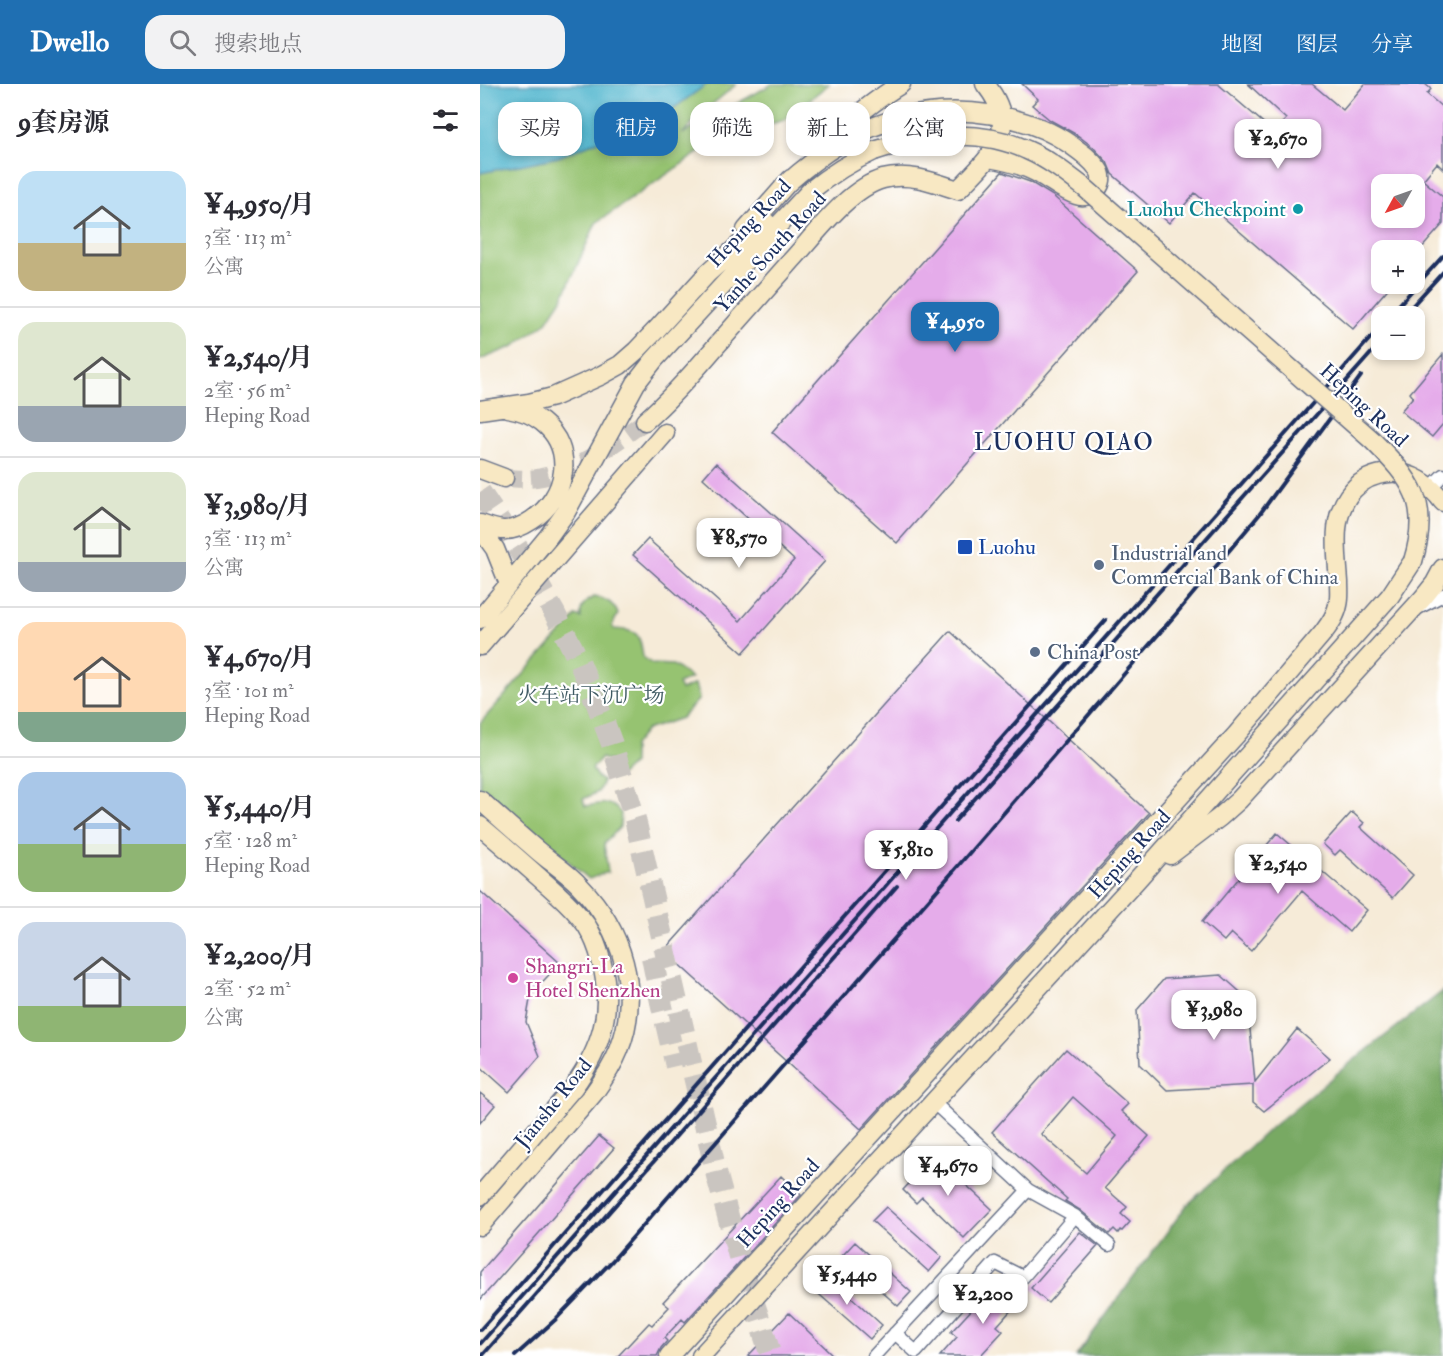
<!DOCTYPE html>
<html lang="zh">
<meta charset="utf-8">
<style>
body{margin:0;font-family:"IM FELL Double Pica","Noto Serif SC",serif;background:#f2f2f3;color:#2b2b33;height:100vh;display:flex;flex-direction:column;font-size:22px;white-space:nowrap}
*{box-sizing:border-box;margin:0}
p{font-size:20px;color:#7c7c81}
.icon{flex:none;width:33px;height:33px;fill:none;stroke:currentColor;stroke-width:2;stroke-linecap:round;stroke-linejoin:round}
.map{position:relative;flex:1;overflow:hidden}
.details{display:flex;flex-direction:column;background:#fff;width:480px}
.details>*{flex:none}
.hud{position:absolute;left:18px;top:18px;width:570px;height:54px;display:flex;gap:12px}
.needle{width:39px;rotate:230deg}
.buttons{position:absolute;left:891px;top:90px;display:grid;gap:12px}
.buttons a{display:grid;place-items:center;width:54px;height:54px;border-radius:12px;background:#fff;box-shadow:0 3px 9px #0003;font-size:30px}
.price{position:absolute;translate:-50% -51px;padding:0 14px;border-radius:12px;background:#fff;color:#222;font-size:20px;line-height:39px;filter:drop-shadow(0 2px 3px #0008)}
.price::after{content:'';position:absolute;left:50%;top:36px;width:18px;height:14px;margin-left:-9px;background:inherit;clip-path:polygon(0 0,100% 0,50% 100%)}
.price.active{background:#1f6fb2;color:#fff}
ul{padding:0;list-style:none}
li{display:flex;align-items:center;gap:18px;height:150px;padding:0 18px}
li+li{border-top:2px solid #e1e1e2}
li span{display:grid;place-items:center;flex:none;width:168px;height:120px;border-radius:18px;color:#555}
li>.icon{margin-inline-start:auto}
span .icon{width:72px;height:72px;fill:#fffc;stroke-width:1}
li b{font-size:26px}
h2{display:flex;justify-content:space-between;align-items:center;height:72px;padding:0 18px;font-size:26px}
.tag{padding:0 21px;border-radius:18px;background:#fff;box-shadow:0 3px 9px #0003;font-size:21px;line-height:54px}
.tag.active{background:#1f6fb2;color:#fff}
header{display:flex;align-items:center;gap:36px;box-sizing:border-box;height:84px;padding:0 30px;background:#1f6fb2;color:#fff}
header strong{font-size:28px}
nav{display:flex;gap:33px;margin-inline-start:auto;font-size:21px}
.search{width:420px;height:54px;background:#f2f2f3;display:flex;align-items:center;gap:15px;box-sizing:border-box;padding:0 21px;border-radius:18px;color:#7c7c81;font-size:22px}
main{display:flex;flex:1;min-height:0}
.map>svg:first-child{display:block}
.green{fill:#96c371;stroke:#587968;stroke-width:1.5}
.forest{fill:#78a963;stroke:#4a6c60;stroke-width:1.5}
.water{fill:#50b5ce;stroke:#367296;stroke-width:1.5}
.building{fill:#e5acea;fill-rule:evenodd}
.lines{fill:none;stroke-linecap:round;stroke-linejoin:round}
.secondary-tunnel{stroke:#cac5c0;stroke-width:18;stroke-dasharray:18 9;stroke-linecap:butt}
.highway-tunnel{stroke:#cac5c0;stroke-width:22;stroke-dasharray:22 11;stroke-linecap:butt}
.street-casing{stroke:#687189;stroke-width:15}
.secondary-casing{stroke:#687189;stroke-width:21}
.street{stroke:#fff;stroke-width:12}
.secondary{stroke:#f8e8c3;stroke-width:18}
.rail{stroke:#1b2f5e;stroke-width:4}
.secondary-bridge-casing{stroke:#687189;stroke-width:21;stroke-linecap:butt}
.secondary-bridge{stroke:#f8e8c3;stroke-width:18}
.culture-dot{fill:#0f9aa8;stroke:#fff;stroke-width:2}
.transit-dot{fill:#1a4fb4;stroke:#fff;stroke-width:2}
.service-dot{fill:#5c6f8a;stroke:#fff;stroke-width:2}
.hotel-dot{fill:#d1479c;stroke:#fff;stroke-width:2}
.labels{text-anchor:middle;stroke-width:4.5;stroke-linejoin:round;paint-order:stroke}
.culture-label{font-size:21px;fill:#0d838f;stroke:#fff;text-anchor:end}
.street-label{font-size:21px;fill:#1b2f5e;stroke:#fff}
.transit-label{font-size:21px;fill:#164399;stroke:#fff;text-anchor:start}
.service-label{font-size:21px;fill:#4e5e75;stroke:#fff;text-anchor:start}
.park-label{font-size:21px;fill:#405b64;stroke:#fff}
.hotel-label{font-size:21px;fill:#b23c85;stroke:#fff;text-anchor:start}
.quarter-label{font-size:24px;letter-spacing:1.5px;fill:#1b2f5e;stroke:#fff}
</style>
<header>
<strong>Dwello</strong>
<div class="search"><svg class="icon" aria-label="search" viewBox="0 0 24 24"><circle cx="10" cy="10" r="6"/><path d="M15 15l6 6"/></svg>搜索地点</div>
<nav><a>地图</a><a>图层</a><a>分享</a></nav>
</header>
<main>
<section class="details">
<h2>9套房源<svg class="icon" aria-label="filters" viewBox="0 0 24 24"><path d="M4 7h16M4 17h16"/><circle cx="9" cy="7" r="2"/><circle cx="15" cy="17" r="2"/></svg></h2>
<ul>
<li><span style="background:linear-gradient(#bfe0f5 60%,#c2b280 0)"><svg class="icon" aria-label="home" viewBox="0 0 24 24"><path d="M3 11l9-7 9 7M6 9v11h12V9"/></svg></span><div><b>¥4,950/月</b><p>3室 · 113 m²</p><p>公寓</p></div></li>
<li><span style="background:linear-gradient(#dfe7d0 70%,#9aa5b1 0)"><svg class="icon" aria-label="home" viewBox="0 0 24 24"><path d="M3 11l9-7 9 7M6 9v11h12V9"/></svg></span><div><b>¥2,540/月</b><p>2室 · 56 m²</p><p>Heping Road</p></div></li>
<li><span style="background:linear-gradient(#dfe7d0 75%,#9aa5b1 0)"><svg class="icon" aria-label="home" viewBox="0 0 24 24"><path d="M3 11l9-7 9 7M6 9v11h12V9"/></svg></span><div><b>¥3,980/月</b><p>3室 · 113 m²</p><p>公寓</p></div></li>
<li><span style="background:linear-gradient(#ffd9b3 75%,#7fa58c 0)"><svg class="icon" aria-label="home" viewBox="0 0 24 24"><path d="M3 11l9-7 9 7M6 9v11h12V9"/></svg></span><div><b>¥4,670/月</b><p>3室 · 101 m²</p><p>Heping Road</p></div></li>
<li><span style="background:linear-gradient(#a9c7e8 60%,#8fb573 0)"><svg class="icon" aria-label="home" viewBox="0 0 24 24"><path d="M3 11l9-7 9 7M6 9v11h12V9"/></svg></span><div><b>¥5,440/月</b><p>5室 · 128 m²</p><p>Heping Road</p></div></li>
<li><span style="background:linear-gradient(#c9d6e8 70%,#8fb573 0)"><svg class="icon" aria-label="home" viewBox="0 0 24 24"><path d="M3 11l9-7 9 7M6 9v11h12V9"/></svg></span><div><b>¥2,200/月</b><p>2室 · 52 m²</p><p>公寓</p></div></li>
</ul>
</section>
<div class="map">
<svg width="963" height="1272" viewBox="0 0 963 1272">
<rect width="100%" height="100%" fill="#fff"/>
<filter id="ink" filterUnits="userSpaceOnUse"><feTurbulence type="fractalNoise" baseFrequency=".0167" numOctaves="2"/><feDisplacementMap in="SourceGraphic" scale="12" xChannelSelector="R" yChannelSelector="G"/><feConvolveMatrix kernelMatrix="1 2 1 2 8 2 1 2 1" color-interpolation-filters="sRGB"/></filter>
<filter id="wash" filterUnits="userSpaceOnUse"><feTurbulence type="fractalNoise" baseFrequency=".008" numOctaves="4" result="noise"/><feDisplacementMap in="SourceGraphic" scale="24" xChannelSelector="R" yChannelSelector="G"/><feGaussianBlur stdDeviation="1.35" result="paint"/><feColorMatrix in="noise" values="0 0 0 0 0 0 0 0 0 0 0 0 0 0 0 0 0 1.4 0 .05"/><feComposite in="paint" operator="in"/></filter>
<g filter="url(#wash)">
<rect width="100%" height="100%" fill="#f6ebd8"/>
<path class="green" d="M 227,0 L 257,0 L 224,27 L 202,50 L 292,0 L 349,0 L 304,36 L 237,56 L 116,139 L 82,215 L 66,239 L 34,262 L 0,276 L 0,89 L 78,73 L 187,29 Z
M 114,513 C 126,515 133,518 138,530 L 132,542 L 134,545 C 158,546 160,549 163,573 L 172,580 L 193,581 L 211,594 L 198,600 L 201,606 L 215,600 L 219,615 L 201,634 L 166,646 L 153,662 L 153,680 L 140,692 L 127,692 L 132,678 L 121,674 L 112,685 L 118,694 L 123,697 L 118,708 L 103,715 L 105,722 C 122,720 129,715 141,729 L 140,743 L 124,760 L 128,788 L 109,795 L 0,703 L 0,639 L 96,532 L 101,534 C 100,522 103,519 114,513 Z"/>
<path class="forest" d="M 963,907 L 963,1272 L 596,1272 L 706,1122 L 787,1047 L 866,982 Z"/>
<path class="water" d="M 0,0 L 227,0 L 187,29 L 78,73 L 0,89 Z"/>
<g id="blocks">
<path class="building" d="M 542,0 L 738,0 L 794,48 L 806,35 L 768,0 L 832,0 L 863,26 L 885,0 L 945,0 L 951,5 L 947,10 L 963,24 L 963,85 L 957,79 L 943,96 L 963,113 L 963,140 L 940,166 L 902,166 L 902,200 L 912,200 L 873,245 L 715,109 L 689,139 L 632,90 L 627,78 L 613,63 L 597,51 L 570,36 L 552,21 L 558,15 ZM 902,100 L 934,100 L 934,134 L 902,134 Z
M 522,88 L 550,98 L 573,112 L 658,187 L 417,459 L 292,348 Z
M 963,270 L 963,340 L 952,353 L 921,327 L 933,313 L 930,309 Z
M 236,379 L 345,477 L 263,569 L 153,471 L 168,455 L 260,537 L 314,476 L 223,394 Z
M 470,547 L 669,729 L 381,1045 L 184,867 Z
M 872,728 L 884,739 L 880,743 L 933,791 L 913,814 L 860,766 L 855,771 L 843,760 Z
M 797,749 L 887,826 L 869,848 L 822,807 L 771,867 L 751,849 L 744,857 L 722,838 Z
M 0,807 L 80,879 L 51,910 L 46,938 L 60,972 L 29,1008 L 0,982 Z
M 741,891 L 767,914 L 775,998 L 817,945 L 850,974 L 784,1027 L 773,1018 L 773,1001 L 687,1006 L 660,980 L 657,926 L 684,895 Z
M 586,965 L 648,1020 L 641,1027 L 669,1052 L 625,1104 L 647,1123 L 641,1130 L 650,1138 L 642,1147 L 640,1146 L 638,1149 L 634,1145 L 629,1150 L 600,1126 L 585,1117 L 587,1115 L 512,1048 ZM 593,1013 L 637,1052 L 606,1089 L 561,1050 Z
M 0,1009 L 15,1021 L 0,1039 Z
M 119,1052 L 134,1064 L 0,1216 L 0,1188 Z
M 455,1072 L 512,1125 L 484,1154 L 442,1113 L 436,1119 L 423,1106 Z
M 301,1092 L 321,1111 L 205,1238 L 202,1235 L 184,1254 L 187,1257 L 181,1264 L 177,1272 L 138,1272 L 169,1239 L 172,1241 L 189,1223 L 183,1218 Z
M 406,1123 L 462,1173 L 449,1188 L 392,1137 Z
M 600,1148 L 618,1162 L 568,1219 L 551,1204 Z
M 375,1158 L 431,1208 L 418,1222 L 362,1172 Z
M 346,1190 L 402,1241 L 390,1255 L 333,1205 Z
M 525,1198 L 542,1214 L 517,1242 L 523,1247 L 500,1272 L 460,1272 L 477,1253 L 471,1248 L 495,1222 L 500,1227 Z
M 309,1229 L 354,1272 L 268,1272 Z"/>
</g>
</g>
<g filter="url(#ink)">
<use href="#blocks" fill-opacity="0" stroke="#687189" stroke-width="1.5"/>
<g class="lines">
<path class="secondary-tunnel" d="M 24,394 C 35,394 46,396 57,394 C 99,387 132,361 165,337"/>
<path class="highway-tunnel" d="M 0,408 L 39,466 L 75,530 L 98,575 L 117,620 L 132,660 L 155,735 L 237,1092 L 260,1176 L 291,1272
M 172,873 L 181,918 L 196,982"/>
<defs>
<path id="street" d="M 950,404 L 963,391
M 938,524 L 963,511
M 453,1018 L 548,1106 L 595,1132 L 629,1161
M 415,1249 L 436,1268 L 515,1179 L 543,1193 L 595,1132
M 394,1272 L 548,1106"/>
<path id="secondary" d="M 344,59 C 368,38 393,17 421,0
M 304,102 C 340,70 378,43 425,33 C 479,21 546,29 591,61 C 601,68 611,75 618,85 C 624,93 621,103 613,109 C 608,112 602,113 596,111 C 583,107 572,97 561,91 C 544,81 528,77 509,74
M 266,146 L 311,95
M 0,326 L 49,319 L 73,313 L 120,292 L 140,281 L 156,267 L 177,245 L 228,189 L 258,162 L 287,139
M 165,337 C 191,314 214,288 237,261 C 262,233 287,204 312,176 C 335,151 369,104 403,95 C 428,88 454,98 478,106 C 510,73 543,46 505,0
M 0,385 L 24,394
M 0,440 C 7,442 15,445 22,446 C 33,447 43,442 52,436 C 87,413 96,365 62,338 C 52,330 40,326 28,324
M 0,444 L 15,465 L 29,500
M 0,535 L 68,453 L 86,428 L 156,299 L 174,276 L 330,107 C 350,91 370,78 394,67
M 0,562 L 185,349
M 0,716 C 19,733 39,751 58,767 C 72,779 88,789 100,802 C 142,845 162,908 139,966 C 133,981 124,995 114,1009 L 0,1142
M 0,742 C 18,757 35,772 52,787 C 71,804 92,821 107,842 C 113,852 118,864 121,876 C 134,925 122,964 93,1004 L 0,1112
M 690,771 L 740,733 L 759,716 L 943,514 L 955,499 L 963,484
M 189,1272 L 756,651 L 843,549 C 849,541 856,532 858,521 C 860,514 859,506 859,498 C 857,467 850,431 873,406 C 882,396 895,390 909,389 C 931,387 951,401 963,418
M 221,1272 L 655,798 L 910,512 L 933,477"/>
</defs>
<use href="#street" class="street-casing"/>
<use href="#secondary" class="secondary-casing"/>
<use href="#street" class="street"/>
<use href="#secondary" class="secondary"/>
<path class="rail" d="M 909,232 L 963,172
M 923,232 L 963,188
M 475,737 L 902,257
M 0,1246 L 626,536
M 0,1260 L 902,241
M 2,1272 L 417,802
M 35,1272 L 75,1236 L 132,1177 L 478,782 L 696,530 L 779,431 L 881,292"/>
<defs>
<path id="secondary-bridge" d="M 394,67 C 444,51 498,43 547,66 C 568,75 587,90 605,104 L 892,356 C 932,396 951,419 933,477"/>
</defs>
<use href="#secondary-bridge" class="secondary-bridge-casing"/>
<use href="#secondary-bridge" class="secondary-bridge"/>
</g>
</g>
<circle class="culture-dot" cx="818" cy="125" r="6"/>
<rect class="transit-dot" x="477" y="455" width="16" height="16" rx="3"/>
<g class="service-dot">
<circle cx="619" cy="481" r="6"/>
<circle cx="555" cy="568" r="6"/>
</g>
<circle class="hotel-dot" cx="33" cy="894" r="6"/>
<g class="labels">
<g class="culture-label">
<text x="806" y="132">Luohu Checkpoint</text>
</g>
<g class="street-label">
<text transform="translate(269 139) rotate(-47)" y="7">Heping Road</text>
<text transform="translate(290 168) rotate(-48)" y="7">Yanhe South Road</text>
<text transform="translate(884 321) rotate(43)" y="7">Heping Road</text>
<text transform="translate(649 770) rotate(-48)" y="7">Heping Road</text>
<text transform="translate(73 1019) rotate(-51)" y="7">Jianshe Road</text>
<text transform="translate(298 1119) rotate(-48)" y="7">Heping Road</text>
</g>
<g class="transit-label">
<text x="498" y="470">Luohu</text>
</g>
<g class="service-label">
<text x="631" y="476">Industrial and<tspan x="631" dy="24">Commercial Bank of China</tspan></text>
<text x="567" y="575">China Post</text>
</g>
<g class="park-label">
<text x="111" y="618">火车站下沉广场</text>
</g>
<g class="hotel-label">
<text x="45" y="889">Shangri-La<tspan x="45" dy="24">Hotel Shenzhen</tspan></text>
</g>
<g class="quarter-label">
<text x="584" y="366">LUOHU QIAO</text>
</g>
</g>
</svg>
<div class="buttons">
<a><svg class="needle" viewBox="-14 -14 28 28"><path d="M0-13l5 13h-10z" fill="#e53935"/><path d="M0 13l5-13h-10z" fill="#7c7c81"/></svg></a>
<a>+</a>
<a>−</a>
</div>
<b class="price" style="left:798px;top:86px">¥2,670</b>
<b class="price active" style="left:475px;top:269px">¥4,950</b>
<b class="price" style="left:259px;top:485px">¥8,570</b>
<b class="price" style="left:426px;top:797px">¥5,810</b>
<b class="price" style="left:798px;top:811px">¥2,540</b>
<b class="price" style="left:734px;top:957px">¥3,980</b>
<b class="price" style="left:468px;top:1113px">¥4,670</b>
<b class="price" style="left:367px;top:1222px">¥5,440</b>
<b class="price" style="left:503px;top:1241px">¥2,200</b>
<div class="hud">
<a class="tag">买房</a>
<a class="tag active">租房</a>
<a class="tag">筛选</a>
<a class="tag">新上</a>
<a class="tag">公寓</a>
</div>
</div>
</main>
